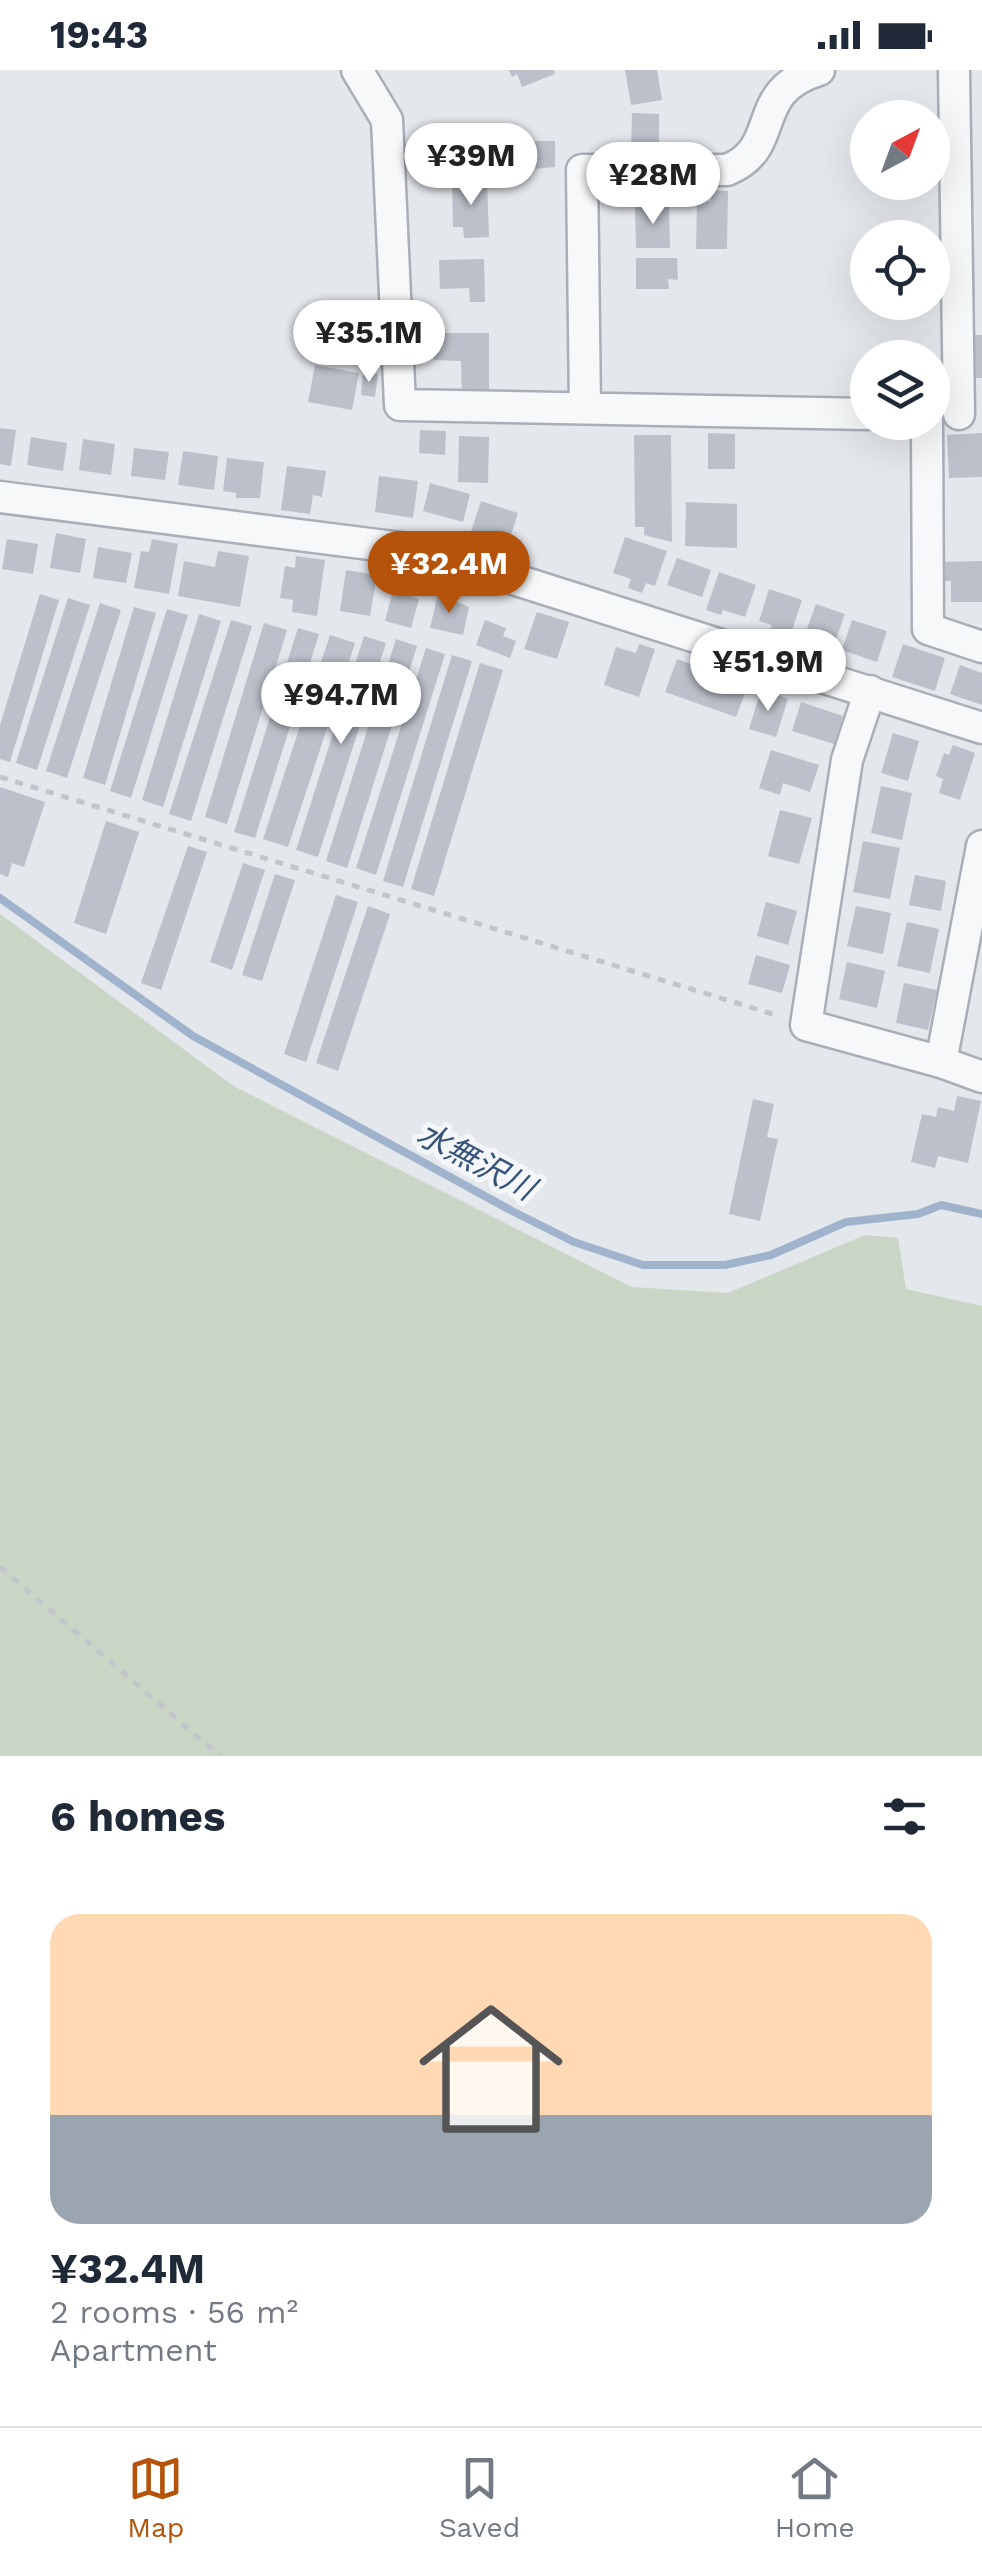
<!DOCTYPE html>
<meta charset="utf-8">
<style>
body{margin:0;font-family:"Work Sans","Noto Sans JP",sans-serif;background:#f6f6f7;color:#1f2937;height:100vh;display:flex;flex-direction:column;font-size:38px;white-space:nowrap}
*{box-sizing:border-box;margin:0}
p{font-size:32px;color:#747a83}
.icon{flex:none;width:55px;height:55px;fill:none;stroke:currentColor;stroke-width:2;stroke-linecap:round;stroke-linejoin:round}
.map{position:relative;height:1686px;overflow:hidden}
.panel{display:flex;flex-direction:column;background:#fff;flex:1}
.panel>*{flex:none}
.needle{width:65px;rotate:41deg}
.fabs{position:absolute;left:850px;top:30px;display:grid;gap:20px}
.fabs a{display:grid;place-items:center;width:100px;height:100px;border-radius:50%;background:#fff;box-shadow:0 10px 40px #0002;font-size:50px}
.price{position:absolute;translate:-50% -85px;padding:0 22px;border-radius:35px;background:#fff;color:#222;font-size:32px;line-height:65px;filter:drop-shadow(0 2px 5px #0008)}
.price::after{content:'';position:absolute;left:50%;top:60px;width:30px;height:22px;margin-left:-15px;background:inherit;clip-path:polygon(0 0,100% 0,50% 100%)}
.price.on{background:#b45309;color:#fff}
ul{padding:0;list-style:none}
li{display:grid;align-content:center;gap:20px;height:530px;padding:0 50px}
li span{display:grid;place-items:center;height:310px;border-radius:30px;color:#555}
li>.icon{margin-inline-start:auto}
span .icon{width:180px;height:180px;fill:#fffc;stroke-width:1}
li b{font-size:42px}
h2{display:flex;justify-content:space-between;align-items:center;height:120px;padding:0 50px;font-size:42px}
.status{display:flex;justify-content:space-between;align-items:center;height:70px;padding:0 50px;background:#fff;direction:ltr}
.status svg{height:28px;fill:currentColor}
.tabs{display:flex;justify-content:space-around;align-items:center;height:140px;border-top:2px solid #e0e1e3;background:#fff;font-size:28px;color:#747a83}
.tabs a{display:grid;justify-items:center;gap:5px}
.tabs .on{color:#b45309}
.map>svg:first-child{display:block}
.green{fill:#c9d6c5}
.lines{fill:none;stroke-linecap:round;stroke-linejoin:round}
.stream{stroke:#9fb4cc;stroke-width:8}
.building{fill:#bbc0ca}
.street-casing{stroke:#a9aeb7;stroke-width:35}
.path{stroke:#c2c5cb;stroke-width:5;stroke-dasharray:8 8;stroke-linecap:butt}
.street{stroke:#f7f8fa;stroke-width:30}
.labels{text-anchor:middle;stroke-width:10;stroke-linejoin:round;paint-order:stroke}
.water-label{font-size:32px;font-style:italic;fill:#34527a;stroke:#f4f6f9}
</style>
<div class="status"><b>19:43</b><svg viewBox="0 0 49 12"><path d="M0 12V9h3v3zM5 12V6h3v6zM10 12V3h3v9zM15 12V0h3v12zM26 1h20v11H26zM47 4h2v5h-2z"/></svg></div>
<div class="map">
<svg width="982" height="1686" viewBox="0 0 982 1686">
<rect width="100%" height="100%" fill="#e4e7ec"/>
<path class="green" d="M 0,844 L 235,1017 L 632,1217 L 728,1223 L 865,1165 L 898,1168 L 906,1219 L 982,1236 L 982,1686 L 0,1686 Z"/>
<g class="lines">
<path class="stream" d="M 0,828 L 193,966 L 512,1141 L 574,1172 L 643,1195 L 725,1195 L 771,1185 L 846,1152 L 918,1144 L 941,1135 L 982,1144"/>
</g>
<path class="building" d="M 509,0 L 554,0 L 555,4 L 522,17 L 517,4 L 512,7 Z
M 625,0 L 657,0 L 662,30 L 631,35 Z
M 632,43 L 659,44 L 659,78 L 631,78 Z
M 499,71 L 555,71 L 555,97 L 499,102 Z
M 487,111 L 489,167 L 464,168 L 463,157 L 453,157 L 452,112 Z
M 711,120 L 728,121 L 727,179 L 696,179 L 697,132 L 711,131 Z
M 635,136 L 669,136 L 670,178 L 636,178 Z
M 636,188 L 677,188 L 678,210 L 668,209 L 669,219 L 636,219 Z
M 484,189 L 485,232 L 470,232 L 469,218 L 440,219 L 439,190 Z
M 434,263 L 489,263 L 489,325 L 462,326 L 461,291 L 434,290 Z
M 973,265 L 982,265 L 982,308 L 974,308 Z
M 315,295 L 359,303 L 352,340 L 308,332 Z
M 363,303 L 378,304 L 375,327 L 361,325 Z
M 0,358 L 16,360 L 11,396 L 0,394 Z
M 420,360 L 446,361 L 445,385 L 419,383 Z
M 708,363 L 735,364 L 735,399 L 708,399 Z
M 982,363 L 982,407 L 949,408 L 947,365 Z
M 634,365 L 671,365 L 672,472 L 644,465 L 644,457 L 635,457 Z
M 459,366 L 489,367 L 488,413 L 458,412 Z
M 31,367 L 67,373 L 63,401 L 27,395 Z
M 83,369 L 115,374 L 111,405 L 79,400 Z
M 134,378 L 169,382 L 165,410 L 131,406 Z
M 183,381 L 218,386 L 214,420 L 178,415 Z
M 227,388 L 264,392 L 260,428 L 236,428 L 236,423 L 223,421 Z
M 287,396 L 326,401 L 322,427 L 313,425 L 310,444 L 281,440 Z
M 379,406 L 418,411 L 413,448 L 375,442 Z
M 430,413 L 470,424 L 463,452 L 423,441 Z
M 481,431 L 518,443 L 509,471 L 493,465 L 489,478 L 468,471 Z
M 686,432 L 737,434 L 737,478 L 685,476 Z
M 56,463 L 86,469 L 80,503 L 50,498 Z
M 625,467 L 667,481 L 655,516 L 646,513 L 642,523 L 628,518 L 631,509 L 613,503 Z
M 7,469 L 38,474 L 33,504 L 2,499 Z
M 152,469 L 178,474 L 169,524 L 134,518 L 141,481 L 149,482 Z
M 98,477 L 132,483 L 126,513 L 93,508 Z
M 218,481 L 249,486 L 240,537 L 178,526 L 184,491 L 215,497 Z
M 296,486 L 325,490 L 317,546 L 292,542 L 293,530 L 280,528 L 285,496 L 295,498 Z
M 677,488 L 711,500 L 702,527 L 667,515 Z
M 982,491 L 982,532 L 951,532 L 951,511 L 938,511 L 937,492 Z
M 346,500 L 377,505 L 370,546 L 340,541 Z
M 719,502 L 756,515 L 745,547 L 723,540 L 721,545 L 706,540 Z
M 769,519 L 802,530 L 789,570 L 769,563 L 772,555 L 759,551 Z
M 393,521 L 419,529 L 411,558 L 385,551 Z
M 40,524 L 59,530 L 10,692 L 0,689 L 0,655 Z
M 438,524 L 469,537 L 463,565 L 430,558 Z
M 68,528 L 90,535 L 37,700 L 16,693 Z
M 100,533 L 121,540 L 67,708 L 46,701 Z
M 816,534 L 845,544 L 836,569 L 807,559 Z
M 134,537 L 156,543 L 105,715 L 83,708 Z
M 167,539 L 188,545 L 131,728 L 110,721 Z
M 537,542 L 569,552 L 557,589 L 524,579 Z
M 199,544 L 221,551 L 163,737 L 142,730 Z
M 231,550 L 252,556 L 191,751 L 169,744 Z
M 485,550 L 506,558 L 503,566 L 516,571 L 510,588 L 476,575 Z
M 852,550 L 887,561 L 877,592 L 842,580 Z
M 264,553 L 287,560 L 227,754 L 205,747 Z
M 298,558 L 319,564 L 255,768 L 234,762 Z
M 330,565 L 355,573 L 288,777 L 263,769 Z
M 364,566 L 386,573 L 318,787 L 296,780 Z
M 396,569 L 417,576 L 347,798 L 326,791 Z
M 639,574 L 655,579 L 639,627 L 604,615 L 616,577 L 636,583 Z
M 903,574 L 945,588 L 935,621 L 892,607 Z
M 426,578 L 445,584 L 376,805 L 356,798 Z
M 452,585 L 472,591 L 403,817 L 383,811 Z
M 677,589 L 748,615 L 736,647 L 665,622 Z
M 480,593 L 503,600 L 434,826 L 411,819 Z
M 960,595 L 982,603 L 982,635 L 950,624 Z
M 761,620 L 788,629 L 776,667 L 749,659 Z
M 801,632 L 843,646 L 834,674 L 792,661 Z
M 893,663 L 919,671 L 908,711 L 881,703 Z
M 953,675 L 975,683 L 960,730 L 939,723 L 943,709 L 936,706 L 944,683 L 949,685 Z
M 771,680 L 819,695 L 810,722 L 783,713 L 780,725 L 759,718 Z
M 881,716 L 912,723 L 902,770 L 871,763 Z
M 0,717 L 45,732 L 24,797 L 12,793 L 8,807 L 0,804 Z
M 780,740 L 812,748 L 799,794 L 768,786 Z
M 106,751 L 139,762 L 106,864 L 74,853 Z
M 863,771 L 900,778 L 890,829 L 853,822 Z
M 188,776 L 207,782 L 161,920 L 141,913 Z
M 243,793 L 265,800 L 232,900 L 210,892 Z
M 275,804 L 295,810 L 262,911 L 242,905 Z
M 915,805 L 946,811 L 941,841 L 909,835 Z
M 336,825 L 358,832 L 306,992 L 284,984 Z
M 766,832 L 797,841 L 788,875 L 757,866 Z
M 368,836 L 390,844 L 338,1001 L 316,993 Z
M 856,836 L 891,843 L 883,884 L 847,876 Z
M 907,852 L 939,859 L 930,903 L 897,896 Z
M 756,885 L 790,895 L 782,923 L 748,914 Z
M 847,892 L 885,901 L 877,938 L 839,929 Z
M 904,913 L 937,920 L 928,960 L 896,953 Z
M 957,1026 L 981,1031 L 968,1093 L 938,1086 L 935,1098 L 911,1092 L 922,1044 L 936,1047 L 938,1037 L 954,1041 Z
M 753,1029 L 774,1034 L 767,1067 L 778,1069 L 760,1151 L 729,1144 Z"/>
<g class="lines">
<defs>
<path id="street" d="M 357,0 L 387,50 L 400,335 L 868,344
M 954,0 L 959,344
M 585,338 L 582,100 L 727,100 C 784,77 747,22 819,0
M 927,352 L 928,559 L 982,577
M 0,427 L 425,481 L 982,658
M 870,621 L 847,690 L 806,955 L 941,992 L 982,776
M 941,992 L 982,1007"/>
</defs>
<use href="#street" class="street-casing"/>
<path class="path" d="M 0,707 L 779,946
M 0,1497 L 220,1686"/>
<use href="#street" class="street"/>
</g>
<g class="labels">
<g class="water-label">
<text transform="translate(476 1091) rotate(28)" y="11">水無沢川</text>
</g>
</g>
</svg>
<div class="fabs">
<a><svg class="needle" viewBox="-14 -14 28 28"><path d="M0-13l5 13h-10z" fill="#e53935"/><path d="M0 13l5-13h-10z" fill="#747a83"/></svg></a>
<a><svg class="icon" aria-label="locate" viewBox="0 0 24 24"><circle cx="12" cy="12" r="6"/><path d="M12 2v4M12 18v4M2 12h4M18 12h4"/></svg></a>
<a><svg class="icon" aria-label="layers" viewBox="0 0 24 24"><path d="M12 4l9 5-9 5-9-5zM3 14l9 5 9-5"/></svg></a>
</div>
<b class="price" style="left:471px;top:138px">¥39M</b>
<b class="price" style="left:653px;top:157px">¥28M</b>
<b class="price" style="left:369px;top:315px">¥35.1M</b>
<b class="price on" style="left:449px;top:546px">¥32.4M</b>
<b class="price" style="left:768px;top:644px">¥51.9M</b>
<b class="price" style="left:341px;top:677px">¥94.7M</b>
</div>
<section class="panel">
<h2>6 homes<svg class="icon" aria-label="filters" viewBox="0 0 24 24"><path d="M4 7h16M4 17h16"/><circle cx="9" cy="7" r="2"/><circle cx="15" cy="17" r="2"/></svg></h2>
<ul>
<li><span style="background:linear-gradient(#ffd9b3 65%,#9aa5b1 0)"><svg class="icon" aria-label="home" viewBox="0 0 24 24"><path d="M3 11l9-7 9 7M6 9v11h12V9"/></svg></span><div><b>¥32.4M</b><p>2 rooms · 56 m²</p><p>Apartment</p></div></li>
</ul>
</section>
<nav class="tabs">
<a class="on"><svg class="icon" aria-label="map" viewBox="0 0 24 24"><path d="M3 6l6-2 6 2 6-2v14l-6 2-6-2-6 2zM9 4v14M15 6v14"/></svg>Map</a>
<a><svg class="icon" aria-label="saved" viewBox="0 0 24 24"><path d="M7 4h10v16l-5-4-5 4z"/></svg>Saved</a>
<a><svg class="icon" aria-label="home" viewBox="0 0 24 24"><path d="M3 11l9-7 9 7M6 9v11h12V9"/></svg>Home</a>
</nav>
